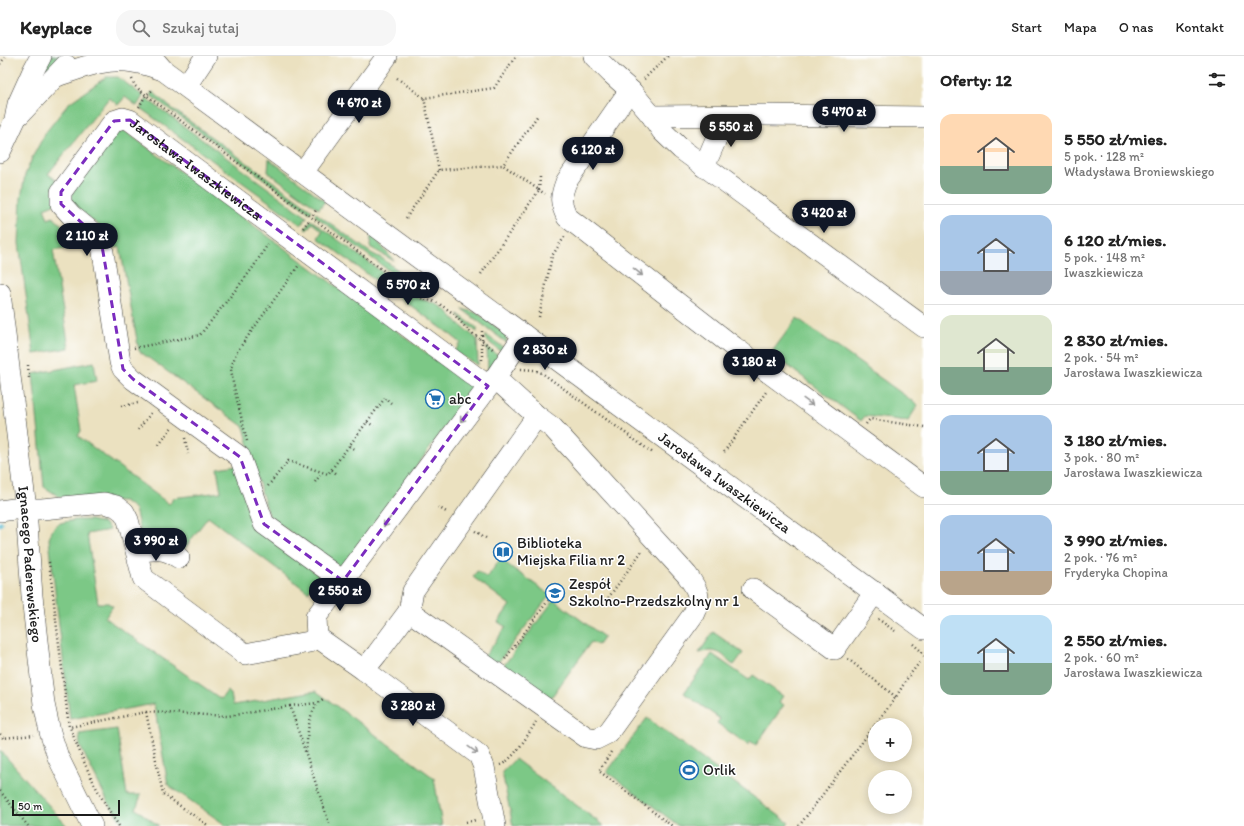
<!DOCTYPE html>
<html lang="pl">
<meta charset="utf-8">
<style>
body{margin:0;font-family:Itim,sans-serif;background:#f6f6f6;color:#222;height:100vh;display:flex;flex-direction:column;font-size:15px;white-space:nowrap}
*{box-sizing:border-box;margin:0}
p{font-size:13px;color:#767676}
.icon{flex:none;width:22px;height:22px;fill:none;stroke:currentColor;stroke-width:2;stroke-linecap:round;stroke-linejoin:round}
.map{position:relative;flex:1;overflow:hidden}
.panel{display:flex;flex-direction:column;background:#fff;width:320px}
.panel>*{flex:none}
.buttons{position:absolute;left:868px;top:662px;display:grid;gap:8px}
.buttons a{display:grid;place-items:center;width:44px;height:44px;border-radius:50%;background:#fff;box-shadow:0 2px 10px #0003;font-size:20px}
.scale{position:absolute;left:12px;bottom:10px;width:108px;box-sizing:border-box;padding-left:4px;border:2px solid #1c1c1c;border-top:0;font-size:11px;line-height:14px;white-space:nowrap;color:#1c1c1c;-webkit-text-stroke:3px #fff;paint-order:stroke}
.price{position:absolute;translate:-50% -34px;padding:0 9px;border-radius:14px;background:#111827;color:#fff;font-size:13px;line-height:26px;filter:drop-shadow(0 1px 2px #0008)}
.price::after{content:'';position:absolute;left:50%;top:24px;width:12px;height:9px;margin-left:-6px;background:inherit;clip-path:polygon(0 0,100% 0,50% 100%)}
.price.selected{background:#222;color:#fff}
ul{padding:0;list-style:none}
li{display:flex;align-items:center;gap:12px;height:100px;padding:0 16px}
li+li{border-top:1px solid #e0e0e0}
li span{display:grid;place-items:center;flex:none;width:112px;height:80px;border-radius:12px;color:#555}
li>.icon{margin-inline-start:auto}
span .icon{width:48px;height:48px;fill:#fffc;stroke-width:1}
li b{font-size:17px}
h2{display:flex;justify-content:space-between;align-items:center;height:48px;padding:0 16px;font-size:17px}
header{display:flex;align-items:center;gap:24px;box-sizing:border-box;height:56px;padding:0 20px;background:#fff;border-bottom:1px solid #e0e0e0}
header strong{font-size:19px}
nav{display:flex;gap:22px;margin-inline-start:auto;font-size:14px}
.search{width:280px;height:36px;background:#f6f6f6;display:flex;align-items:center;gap:10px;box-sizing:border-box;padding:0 14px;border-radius:16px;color:#767676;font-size:15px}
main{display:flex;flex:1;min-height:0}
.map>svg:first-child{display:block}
.green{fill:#7cc886;stroke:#4c7251}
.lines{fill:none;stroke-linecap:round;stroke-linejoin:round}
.stream{stroke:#4fb6ce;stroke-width:4.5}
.minor-casing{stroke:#3b3a35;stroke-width:22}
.path{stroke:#3b3a35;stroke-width:2.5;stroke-dasharray:1 3;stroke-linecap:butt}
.minor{stroke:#fff;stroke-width:21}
.oneway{stroke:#999}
.marked{fill:none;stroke:#7b2cbf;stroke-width:3;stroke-dasharray:8 5;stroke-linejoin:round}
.labels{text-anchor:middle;stroke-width:3;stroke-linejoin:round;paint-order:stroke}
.street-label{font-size:15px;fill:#1c1c1c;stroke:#fff}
.poi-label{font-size:15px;fill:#1c1c1c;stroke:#fff;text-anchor:start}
</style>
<header>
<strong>Keyplace</strong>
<div class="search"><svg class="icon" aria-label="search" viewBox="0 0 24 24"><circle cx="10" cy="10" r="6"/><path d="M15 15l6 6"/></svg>Szukaj tutaj</div>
<nav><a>Start</a><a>Mapa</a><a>O nas</a><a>Kontakt</a></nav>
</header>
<main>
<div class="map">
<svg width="924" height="770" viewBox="0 0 924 770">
<rect width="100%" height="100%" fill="#fff"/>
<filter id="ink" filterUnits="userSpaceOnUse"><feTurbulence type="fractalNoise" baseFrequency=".025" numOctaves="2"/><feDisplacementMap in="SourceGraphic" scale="8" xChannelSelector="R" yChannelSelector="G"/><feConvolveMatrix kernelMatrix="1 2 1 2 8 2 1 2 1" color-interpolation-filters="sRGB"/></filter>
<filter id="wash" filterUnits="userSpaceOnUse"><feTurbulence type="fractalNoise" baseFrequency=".012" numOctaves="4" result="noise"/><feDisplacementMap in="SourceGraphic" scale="16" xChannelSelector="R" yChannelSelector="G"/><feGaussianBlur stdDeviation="0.9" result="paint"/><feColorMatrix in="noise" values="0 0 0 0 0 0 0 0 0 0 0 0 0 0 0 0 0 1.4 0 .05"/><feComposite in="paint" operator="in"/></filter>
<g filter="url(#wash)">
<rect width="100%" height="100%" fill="#ebe1c0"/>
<path class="green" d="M 50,0 L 66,0 L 24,47 Z
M 106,21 L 118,21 L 143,40 L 137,50 L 125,41 L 118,49 L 109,42 L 48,118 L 59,126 L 54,148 L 44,152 L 48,163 L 53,161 L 79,185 L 77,190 L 53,194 L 69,292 L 34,298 L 19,187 L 21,142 L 25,119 L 33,100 L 46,76 L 69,47 Z
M 153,36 L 170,51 L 312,154 L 310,157 L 150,39 L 151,37 Z
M 147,43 L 307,161 L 301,169 L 140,52 Z
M 121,73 L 125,75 L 473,331 L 471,336 L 345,508 L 340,511 L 270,462 L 262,438 L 244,371 L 139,295 L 120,191 L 112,192 L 110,181 L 107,176 L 74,150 L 70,145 L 71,139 L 91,104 Z
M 269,103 L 325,145 L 319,153 L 268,116 Z
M 316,157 L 371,197 L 383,203 L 414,226 L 411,231 L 314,159 Z
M 311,164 L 416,241 L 438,249 L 447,255 L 460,269 L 477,283 L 478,309 L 454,296 L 461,287 L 451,279 L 318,182 L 322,175 L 312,167 L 307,174 L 305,173 Z
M 371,179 L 374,181 L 394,205 L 370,191 Z
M 462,253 L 477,257 L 503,276 L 506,280 L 507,287 Z
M 458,258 L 477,272 L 477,276 L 464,266 Z
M 797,262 L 918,349 L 908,365 L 865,360 L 861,365 L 771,297 Z
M 486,279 L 506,293 L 503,297 L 486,284 Z
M 487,291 L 500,301 L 488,314 Z
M 94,306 L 97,325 L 74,329 L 81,375 L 78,380 L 169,448 L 172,445 L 172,442 L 221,436 L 217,412 L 237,409 L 251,467 L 320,520 L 308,536 L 208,461 L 181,497 L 145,485 L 141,479 L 135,453 L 124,445 L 63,443 L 44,431 L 33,318 Z
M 76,464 L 90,464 L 104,467 L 110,474 L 87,478 L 98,547 L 108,547 L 113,550 L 105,562 L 221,643 L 227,635 L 231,638 L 233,649 L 316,635 L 434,722 L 442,770 L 227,770 L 168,729 L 154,648 L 70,663 L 49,483 C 54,466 59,467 76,464 Z
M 500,503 L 550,539 L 496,609 L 484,601 L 506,571 L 498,566 L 510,549 L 473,521 L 477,515 L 487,522 Z
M 554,544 L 604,581 L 598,589 L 591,586 L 548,646 L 501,613 Z
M 713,576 L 743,597 L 734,609 C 729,607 728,604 724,600 C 717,594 708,594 699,597 Z
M 712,598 L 749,624 L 753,619 L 783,640 L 779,646 L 784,649 L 756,689 L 750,685 L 748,689 L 717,667 L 720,663 L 684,637 Z
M 647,662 L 789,767 L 786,770 L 679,770 L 607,716 Z
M 117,673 L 127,739 L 141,739 L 136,753 L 159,770 L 124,770 L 107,744 L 80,690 L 79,678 Z
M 0,694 L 67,770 L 0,770 Z
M 515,703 L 604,770 L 513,770 L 502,716 Z"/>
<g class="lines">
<path class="stream" d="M 0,468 L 1,467"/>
</g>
</g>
<g filter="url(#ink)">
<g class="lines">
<defs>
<g id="minor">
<path id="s1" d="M 151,0 L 163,14 L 924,573"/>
<path d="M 594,0 L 611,17 L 631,35 L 652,60 L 662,75 L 681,93 L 924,271"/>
<path d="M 57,20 C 81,12 107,1 133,6 C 143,7 154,11 163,14"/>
<path d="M 186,30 L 206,0"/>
<path d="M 631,35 L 623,44 L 566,126 C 560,142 560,146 567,161 L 734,291 L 924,431"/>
<path d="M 19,59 L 66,9"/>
<path d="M 652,60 L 764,59 L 924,61"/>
<path d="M 0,96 L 15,64 L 18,48 L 32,17 L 41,0"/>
<path d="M 704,111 L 726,60"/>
<path d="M 303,116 L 387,0"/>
<path id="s2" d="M 0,237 L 26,453 L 32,540 L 44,648 L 50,676 L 58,701 L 92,770"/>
<path d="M 0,455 L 14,453 L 42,453 L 104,447 L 116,450 L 124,456 L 128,464 L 143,522 L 245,598 L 309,586 L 317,581"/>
<path d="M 137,496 C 154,493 164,491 179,502"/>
<path id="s3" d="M 343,525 L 264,468 L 240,401 L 133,323 L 123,313 L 120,306 L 102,190 L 94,178 L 72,160 L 61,148 L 61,136 L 114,65 L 123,62 L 130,64 L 488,330"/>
<path d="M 753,533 L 835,593 L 875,536"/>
<path d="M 409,555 L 413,535 L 537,360"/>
<path d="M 317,581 L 316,561 L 495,322 L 524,279"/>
<path d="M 317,581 L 364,614 L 479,699 L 484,711 L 495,770"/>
<path d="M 364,614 L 377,598 L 409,555 L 586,681 L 596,683 L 608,677 L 693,559 C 702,541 698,534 687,519 L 553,372 L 537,360 L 495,322"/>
</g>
</defs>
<use href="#minor" class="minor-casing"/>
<path class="path" d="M 0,8 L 6,0
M 397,22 L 424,42
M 132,23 L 135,30 L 146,39 L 414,237 L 421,242 L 438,247 L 453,257 L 467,273 L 494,294
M 644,23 L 668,0
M 139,51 L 146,39 L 154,33
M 439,114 L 424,42 L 494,32 L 516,0
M 540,121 L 539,134 L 545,138
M 313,159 L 316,154
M 406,162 L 439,114 L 503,109
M 303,172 L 310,163
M 481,218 L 539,134 L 503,109 L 538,59
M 539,261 L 552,200 L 565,180
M 134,292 L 200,279 L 252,213 L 268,188
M 482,304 L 482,272
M 28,309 L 29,322
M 521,313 L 534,314 L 542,317 L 653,397
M 121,350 L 138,347
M 367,366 L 374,370
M 866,368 L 870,363 L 924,371
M 138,374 L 151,357
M 185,382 L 188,398
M 247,385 L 233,327 L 231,312 L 236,297 L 299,209
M 159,389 L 172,371
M 350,390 L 356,394
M 724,396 L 766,336
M 332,414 L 338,419
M 315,426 L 322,417
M 268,430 L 288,405 L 328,418 L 385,342 L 391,347
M 438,451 L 448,457
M 475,475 L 486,482
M 49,506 L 69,671
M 606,545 L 642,495
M 878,563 L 895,575
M 913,588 L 921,595 L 924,600
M 505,603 L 550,542
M 848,603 L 896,641
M 290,650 L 317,647
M 146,656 L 163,738 L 209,770
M 875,669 L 896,641 L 908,621 L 920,606
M 0,678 L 3,682 L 34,679
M 306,696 C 308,679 307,654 323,643
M 611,696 L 599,715 L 672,770
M 500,709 C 513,705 529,677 536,666
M 0,735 L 28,770
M 466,766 L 477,764
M 119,770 C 98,739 83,706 70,671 L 146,656 L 228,660 L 290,650 L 330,770
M 799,770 L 875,669"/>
<use href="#minor" class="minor"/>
</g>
<defs><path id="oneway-shaft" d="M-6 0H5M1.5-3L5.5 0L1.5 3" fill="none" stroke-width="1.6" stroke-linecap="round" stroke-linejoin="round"/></defs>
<g class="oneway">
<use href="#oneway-shaft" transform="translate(638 216) rotate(39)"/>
<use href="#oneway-shaft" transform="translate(808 346) rotate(36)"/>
<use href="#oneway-shaft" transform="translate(464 361) rotate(127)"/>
<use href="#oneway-shaft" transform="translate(387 466) rotate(127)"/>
<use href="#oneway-shaft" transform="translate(473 694) rotate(36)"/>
</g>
</g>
<path class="marked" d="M 130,64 L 488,330 L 343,525 L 264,468 L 240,401 L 133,323 L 123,313 L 102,190 L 94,178 L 61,148 L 61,136 L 114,65 Z"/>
<defs>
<symbol id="supermarket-ring" viewBox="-11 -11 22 22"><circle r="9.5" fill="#fff" stroke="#1f6fb2" stroke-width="1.5"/><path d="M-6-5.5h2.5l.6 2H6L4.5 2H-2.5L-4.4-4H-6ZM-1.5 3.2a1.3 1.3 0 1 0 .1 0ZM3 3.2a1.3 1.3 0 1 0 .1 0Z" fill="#1f6fb2"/></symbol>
<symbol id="library-ring" viewBox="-11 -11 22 22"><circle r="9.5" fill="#fff" stroke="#1f6fb2" stroke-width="1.5"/><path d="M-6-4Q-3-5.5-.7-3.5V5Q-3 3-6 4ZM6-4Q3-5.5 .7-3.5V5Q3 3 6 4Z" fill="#1f6fb2"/></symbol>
<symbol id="school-ring" viewBox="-11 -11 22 22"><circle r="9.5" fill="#fff" stroke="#1f6fb2" stroke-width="1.5"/><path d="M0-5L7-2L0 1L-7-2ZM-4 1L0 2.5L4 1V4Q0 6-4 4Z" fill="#1f6fb2"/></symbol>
<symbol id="stadium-ring" viewBox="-11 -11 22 22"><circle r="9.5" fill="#fff" stroke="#1f6fb2" stroke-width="1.5"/><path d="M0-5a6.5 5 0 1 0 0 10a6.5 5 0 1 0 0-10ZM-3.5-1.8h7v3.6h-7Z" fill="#1f6fb2"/></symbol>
</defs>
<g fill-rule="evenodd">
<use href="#supermarket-ring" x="424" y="332" width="22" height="22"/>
<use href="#library-ring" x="492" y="485" width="22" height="22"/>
<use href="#school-ring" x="544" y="526" width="22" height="22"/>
<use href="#stadium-ring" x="678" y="703" width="22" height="22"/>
</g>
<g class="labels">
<g class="street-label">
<text dy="5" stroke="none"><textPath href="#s3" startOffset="699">Jarosława Iwaszkiewicza</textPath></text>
<text dy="5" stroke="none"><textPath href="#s1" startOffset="715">Jarosława Iwaszkiewicza</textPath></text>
<text dy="5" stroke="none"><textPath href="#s2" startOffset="273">Ignacego Paderewskiego</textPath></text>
</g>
<g class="poi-label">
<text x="449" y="348">abc</text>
<text x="517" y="492">Biblioteka<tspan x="517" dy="17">Miejska Filia nr 2</tspan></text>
<text x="569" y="533">Zespół<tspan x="569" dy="17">Szkolno-Przedszkolny nr 1</tspan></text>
<text x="703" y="719">Orlik</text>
</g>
</g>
</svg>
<div class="buttons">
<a>+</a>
<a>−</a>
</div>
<div class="scale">50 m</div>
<b class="price" style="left:359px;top:68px">4 670 zł</b>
<b class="price" style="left:844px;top:77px">5 470 zł</b>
<b class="price selected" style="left:731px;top:92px">5 550 zł</b>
<b class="price" style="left:593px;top:115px">6 120 zł</b>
<b class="price" style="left:824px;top:178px">3 420 zł</b>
<b class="price" style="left:87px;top:201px">2 110 zł</b>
<b class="price" style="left:408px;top:250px">5 570 zł</b>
<b class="price" style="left:545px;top:315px">2 830 zł</b>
<b class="price" style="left:754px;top:327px">3 180 zł</b>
<b class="price" style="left:156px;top:506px">3 990 zł</b>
<b class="price" style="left:340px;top:556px">2 550 zł</b>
<b class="price" style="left:413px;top:671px">3 280 zł</b>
</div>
<section class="panel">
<h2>Oferty: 12<svg class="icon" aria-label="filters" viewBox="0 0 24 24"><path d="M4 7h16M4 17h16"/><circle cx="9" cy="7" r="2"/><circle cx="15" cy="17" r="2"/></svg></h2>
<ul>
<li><span style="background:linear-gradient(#ffd9b3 65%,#7fa58c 0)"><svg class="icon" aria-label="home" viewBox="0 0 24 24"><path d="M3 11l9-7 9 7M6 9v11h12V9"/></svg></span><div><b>5 550 zł/mies.</b><p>5 pok. · 128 m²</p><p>Władysława Broniewskiego</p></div></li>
<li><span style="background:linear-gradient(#a9c7e8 70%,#9aa5b1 0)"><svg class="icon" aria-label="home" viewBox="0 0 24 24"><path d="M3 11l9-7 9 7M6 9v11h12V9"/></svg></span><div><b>6 120 zł/mies.</b><p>5 pok. · 148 m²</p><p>Iwaszkiewicza</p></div></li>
<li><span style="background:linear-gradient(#dfe7d0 65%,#7fa58c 0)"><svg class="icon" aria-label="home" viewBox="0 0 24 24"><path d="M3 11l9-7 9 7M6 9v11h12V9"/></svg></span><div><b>2 830 zł/mies.</b><p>2 pok. · 54 m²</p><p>Jarosława Iwaszkiewicza</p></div></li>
<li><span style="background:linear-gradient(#a9c7e8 70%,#7fa58c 0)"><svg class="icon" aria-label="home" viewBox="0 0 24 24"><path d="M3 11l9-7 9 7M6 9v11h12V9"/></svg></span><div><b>3 180 zł/mies.</b><p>3 pok. · 80 m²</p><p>Jarosława Iwaszkiewicza</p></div></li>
<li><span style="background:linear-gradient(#a9c7e8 70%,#b9a48a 0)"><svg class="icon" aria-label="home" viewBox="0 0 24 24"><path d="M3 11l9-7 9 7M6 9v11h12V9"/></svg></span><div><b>3 990 zł/mies.</b><p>2 pok. · 76 m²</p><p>Fryderyka Chopina</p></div></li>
<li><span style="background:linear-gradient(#bfe0f5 60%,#7fa58c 0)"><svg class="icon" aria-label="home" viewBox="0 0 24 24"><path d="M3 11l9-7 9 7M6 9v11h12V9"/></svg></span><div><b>2 550 zł/mies.</b><p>2 pok. · 60 m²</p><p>Jarosława Iwaszkiewicza</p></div></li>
</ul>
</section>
</main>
